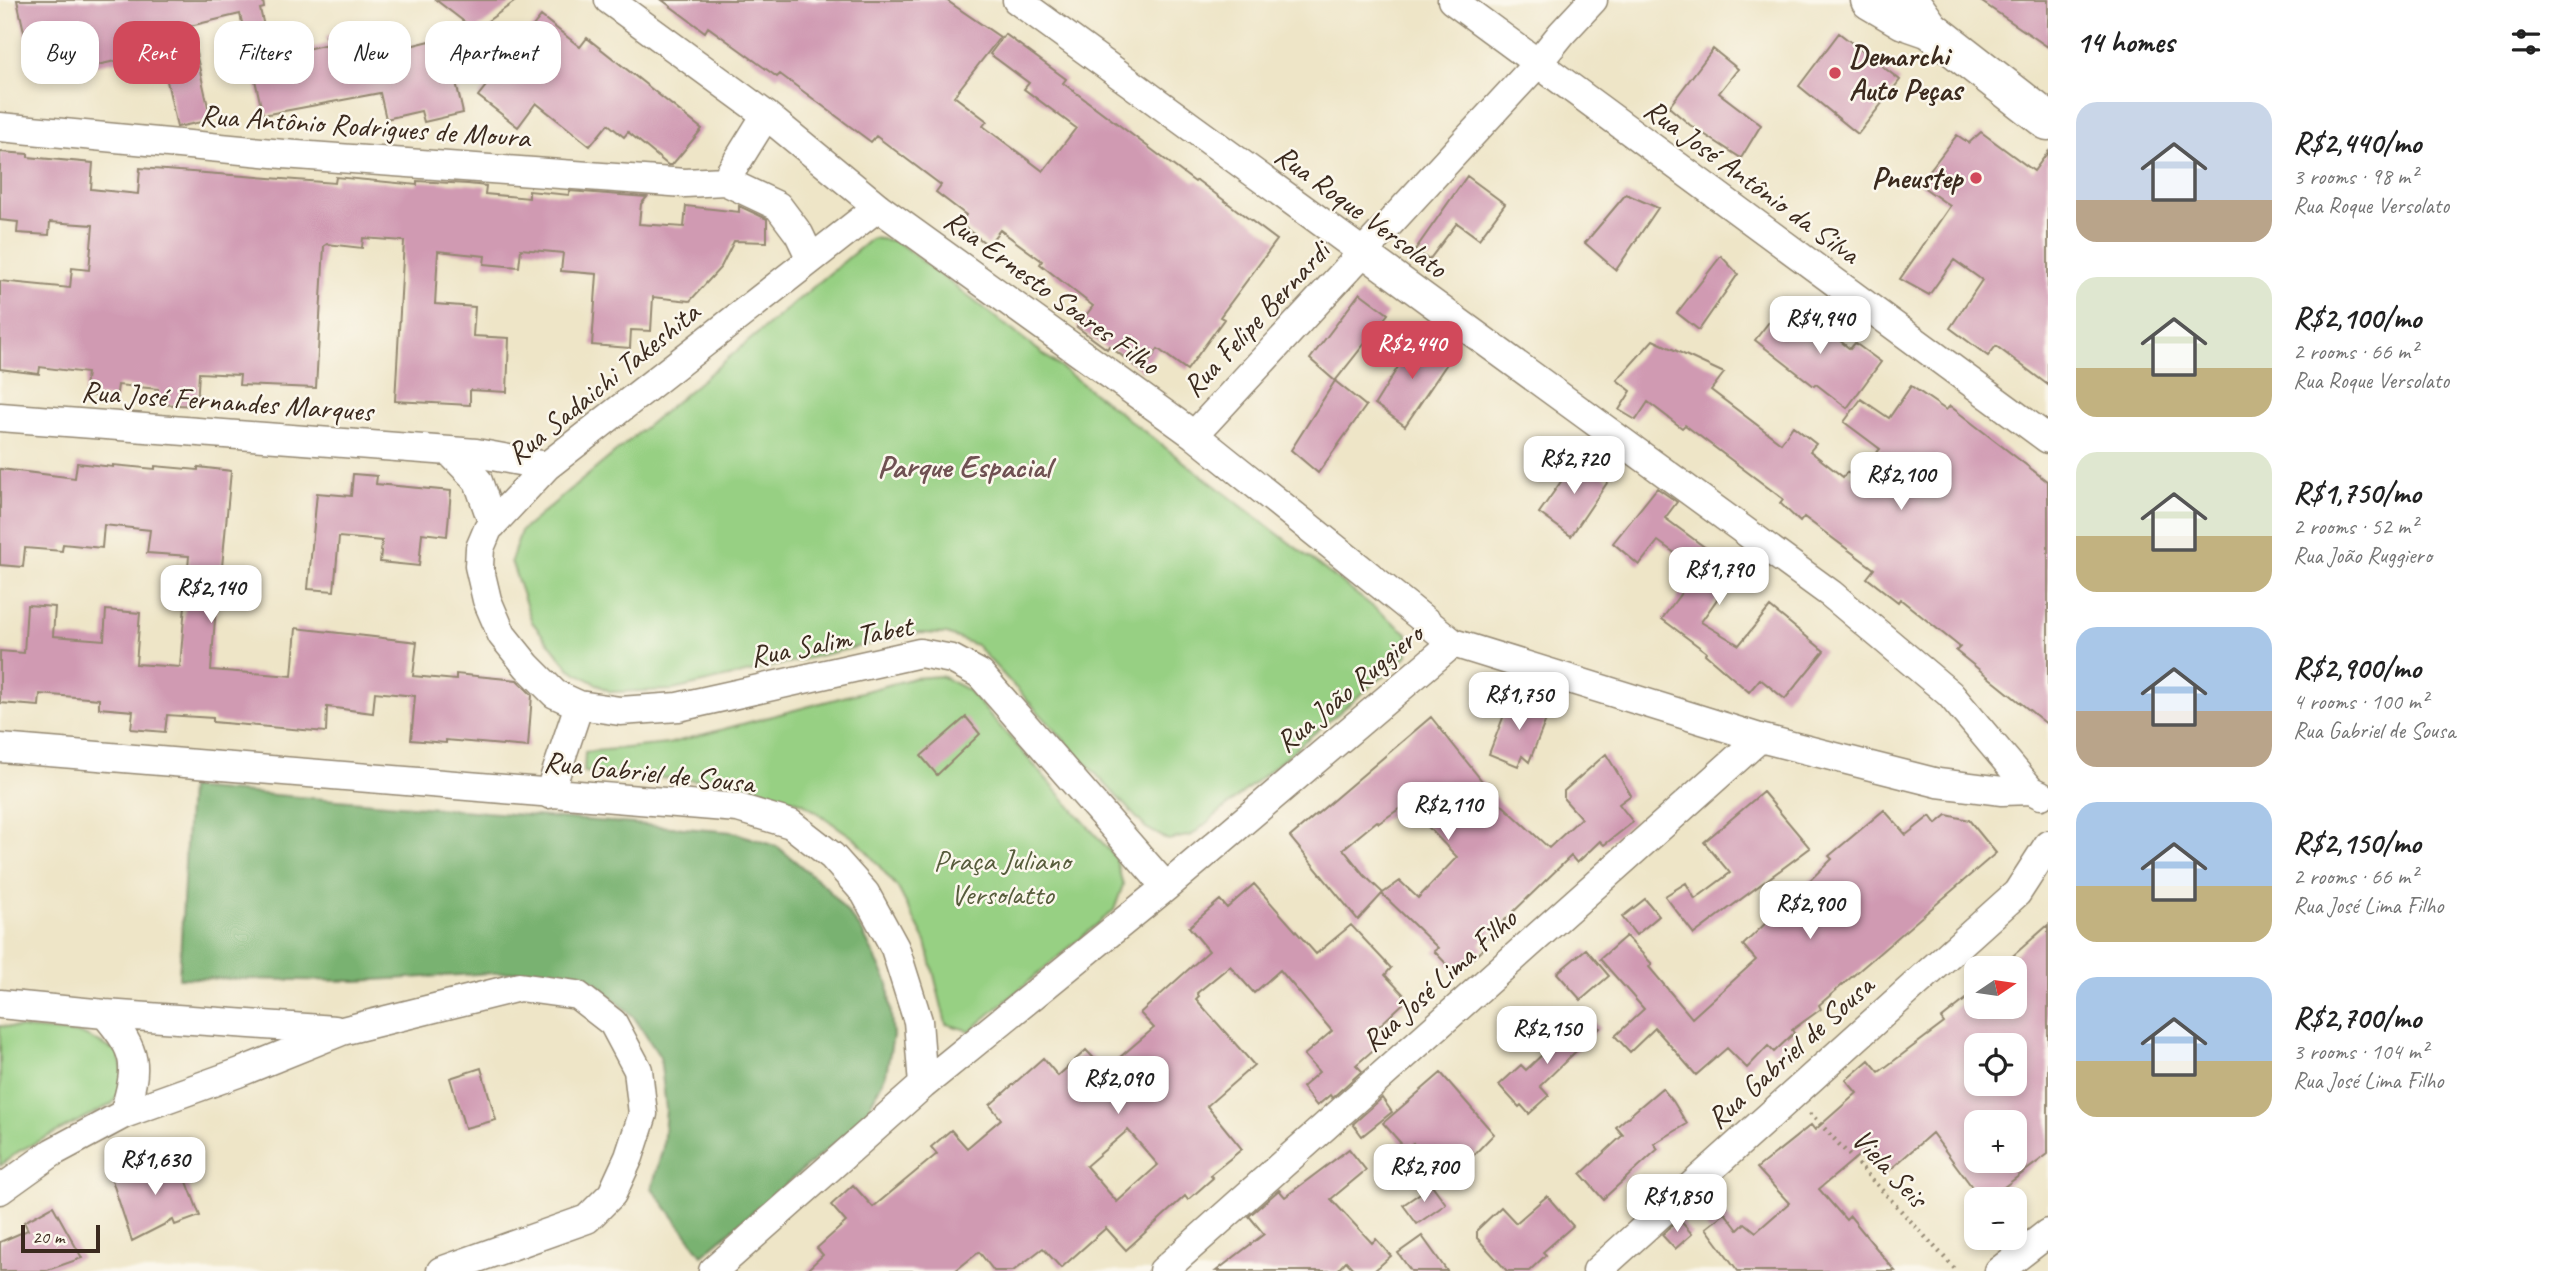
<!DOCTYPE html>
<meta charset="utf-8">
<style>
body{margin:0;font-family:Caveat,sans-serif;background:#f2f2f2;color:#222;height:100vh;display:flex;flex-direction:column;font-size:26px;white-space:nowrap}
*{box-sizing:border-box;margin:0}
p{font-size:23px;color:#767676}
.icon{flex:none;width:38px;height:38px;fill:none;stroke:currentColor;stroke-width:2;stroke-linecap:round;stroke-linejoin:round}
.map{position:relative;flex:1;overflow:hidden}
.drawer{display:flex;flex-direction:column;background:#fff;width:525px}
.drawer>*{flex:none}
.hud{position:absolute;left:21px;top:21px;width:665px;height:63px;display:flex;gap:14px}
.needle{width:46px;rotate:77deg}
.fabs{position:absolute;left:1964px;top:956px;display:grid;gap:14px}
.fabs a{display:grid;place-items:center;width:63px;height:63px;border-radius:14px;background:#fff;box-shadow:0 4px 10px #0003;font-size:35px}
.scale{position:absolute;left:21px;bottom:18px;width:79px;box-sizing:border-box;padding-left:7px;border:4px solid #3b2a1e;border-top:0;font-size:19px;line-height:24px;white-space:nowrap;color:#3b2a1e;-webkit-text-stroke:5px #fbf7ec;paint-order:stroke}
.price{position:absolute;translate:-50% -60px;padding:0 16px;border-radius:14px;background:#fff;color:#222;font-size:23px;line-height:46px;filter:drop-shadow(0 2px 4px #0008)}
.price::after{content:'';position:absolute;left:50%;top:42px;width:21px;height:16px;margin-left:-10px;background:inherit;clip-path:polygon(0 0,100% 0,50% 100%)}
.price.active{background:#d1495b;color:#fff}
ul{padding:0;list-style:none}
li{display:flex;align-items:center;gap:21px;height:175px;padding:0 28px}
li span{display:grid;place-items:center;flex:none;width:196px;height:140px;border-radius:21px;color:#555}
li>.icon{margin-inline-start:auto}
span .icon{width:84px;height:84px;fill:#fffc;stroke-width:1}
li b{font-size:30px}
h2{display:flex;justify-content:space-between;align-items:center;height:84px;padding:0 28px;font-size:30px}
.tag{padding:0 24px;border-radius:21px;background:#fff;box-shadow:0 4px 10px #0003;font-size:24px;line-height:63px}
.tag.active{background:#d1495b;color:#fff}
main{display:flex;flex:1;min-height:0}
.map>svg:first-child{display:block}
.green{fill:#97d083;stroke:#697d50;stroke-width:2}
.forest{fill:#79b271;stroke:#5a6e48;stroke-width:2}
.building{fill:#d09ab2;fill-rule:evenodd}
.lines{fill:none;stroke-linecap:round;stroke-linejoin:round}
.minor-casing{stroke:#948872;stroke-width:31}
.secondary-casing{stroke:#948872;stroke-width:41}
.path{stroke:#948872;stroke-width:4.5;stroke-dasharray:2 5;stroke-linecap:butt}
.minor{stroke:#fff;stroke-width:28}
.secondary{stroke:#fff;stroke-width:38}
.poi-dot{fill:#d1495b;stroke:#fbf7ec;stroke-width:2.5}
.labels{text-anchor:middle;stroke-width:5;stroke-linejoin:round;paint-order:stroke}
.poi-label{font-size:30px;font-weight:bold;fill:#3b2a1e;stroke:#fbf7ec;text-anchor:start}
.street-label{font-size:30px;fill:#3b2a1e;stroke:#fbf7ec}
.park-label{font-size:30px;fill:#575c3c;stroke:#fbf7ec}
.neighbourhood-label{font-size:32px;font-weight:bold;fill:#6f5152;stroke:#fbf7ec}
</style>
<main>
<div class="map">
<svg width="2048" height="1271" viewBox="0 0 2048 1271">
<rect width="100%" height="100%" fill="#fbf7ec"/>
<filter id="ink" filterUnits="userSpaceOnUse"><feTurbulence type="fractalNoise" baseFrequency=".0143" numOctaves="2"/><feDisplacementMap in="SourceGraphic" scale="14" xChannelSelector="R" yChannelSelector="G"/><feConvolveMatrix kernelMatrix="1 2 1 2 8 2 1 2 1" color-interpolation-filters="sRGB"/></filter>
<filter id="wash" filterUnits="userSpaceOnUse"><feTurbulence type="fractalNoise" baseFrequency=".00686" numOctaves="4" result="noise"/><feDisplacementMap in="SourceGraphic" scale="28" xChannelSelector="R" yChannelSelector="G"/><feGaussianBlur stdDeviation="1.57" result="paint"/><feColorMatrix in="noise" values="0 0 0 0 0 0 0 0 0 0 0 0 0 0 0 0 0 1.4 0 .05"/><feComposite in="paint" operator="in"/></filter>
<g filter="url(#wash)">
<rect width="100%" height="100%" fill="#eee5c7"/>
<path class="green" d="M 872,238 L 896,241 L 1407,633 L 1408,655 L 1192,835 L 1168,840 L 1146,828 L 976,645 L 947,634 L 916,633 L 673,690 L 611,692 L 570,669 L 532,622 L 511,561 L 521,531 Z
M 941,676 L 968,690 L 1115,857 L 1123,885 L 1114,910 L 970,1031 L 946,1024 L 926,942 L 898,888 L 858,841 L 803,803 L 737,783 L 584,772 L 585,752 L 668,744 L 914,678 Z
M 0,1026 L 82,1034 L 118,1052 L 126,1083 L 112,1104 L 19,1151 L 0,1166 Z"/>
<path class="forest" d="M 189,788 L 733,832 L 778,847 L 826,887 L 861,929 L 888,983 L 893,1036 L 886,1074 L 863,1119 L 702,1255 L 652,1188 L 663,1147 L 666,1109 L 660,1057 L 633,1016 L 594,981 L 544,970 L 357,981 L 179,978 Z"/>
<g id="blocks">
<path class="building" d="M 17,0 L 263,0 L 264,8 L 260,9 L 266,35 L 275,33 L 280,55 L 328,44 L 326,36 L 355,29 L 362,58 L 446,37 L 463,113 L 424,122 L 421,111 L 386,119 L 380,93 L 263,115 L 240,14 L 190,26 L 211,120 L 177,127 L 164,67 L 129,75 L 125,59 L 83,68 L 79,52 L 31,63 Z
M 436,0 L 517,0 L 475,30 Z
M 662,0 L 946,0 L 1000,37 L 954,96 L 987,121 L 983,126 L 1043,171 L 1076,128 L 1024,89 L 1029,83 L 990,54 L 1005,34 L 1066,79 L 1063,83 L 1195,182 L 1197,180 L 1277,240 L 1220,317 L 1224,319 L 1187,370 L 1158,349 L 1142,371 L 1109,346 L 1107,349 L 1077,327 L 1093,306 L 1040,264 L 1042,261 L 1000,230 L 988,245 L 960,224 L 966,215 L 936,192 L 941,185 L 876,136 L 871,142 L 780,74 L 777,77 L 708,27 L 705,32 Z
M 1979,0 L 2048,0 L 2048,47 Z
M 541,16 L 580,47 L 587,38 L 702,129 L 672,165 L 668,165 L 628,132 L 624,137 L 608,124 L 590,146 L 536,103 L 518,127 L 478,96 Z
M 1839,33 L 1900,80 L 1858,134 L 1799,86 Z
M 1713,49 L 1738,69 L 1719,93 L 1761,125 L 1741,158 L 1690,125 L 1669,107 Z
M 1981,132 L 2034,171 L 2048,152 L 2048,385 L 1996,346 L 1988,356 L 1950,328 L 1982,280 L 1954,260 L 1929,295 L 1900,279 L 1950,206 L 1919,184 L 1957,135 L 1969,143 Z
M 0,152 L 28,154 L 28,157 L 93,163 L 91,189 L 138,194 L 140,168 L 335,183 L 336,177 L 417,185 L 417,181 L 468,184 L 486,186 L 485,194 L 529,198 L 529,191 L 569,195 L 569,191 L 647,197 L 641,204 L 639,224 L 684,227 L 686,206 L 739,212 L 739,206 L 767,219 L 767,242 L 734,241 L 721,267 L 690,301 L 653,297 L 651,331 L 631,330 L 630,348 L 592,345 L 597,274 L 561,271 L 563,253 L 521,249 L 519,267 L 484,264 L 485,256 L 438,251 L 435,304 L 475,307 L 473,336 L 509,338 L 507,392 L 470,390 L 470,405 L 395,401 L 404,241 L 363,238 L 362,248 L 327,244 L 324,246 L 316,388 L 239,385 L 240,375 L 199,373 L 197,406 L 157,404 L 158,389 L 118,385 L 116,399 L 84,395 L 87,373 L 40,367 L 39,374 L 0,369 L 0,281 L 70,288 L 72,268 L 89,270 L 93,225 L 50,222 L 49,235 L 17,233 L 18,222 L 0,220 Z
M 1467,176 L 1505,204 L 1479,239 L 1457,223 L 1429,260 L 1415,250 Z
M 1626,194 L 1658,208 L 1616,270 L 1585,243 Z
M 1721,256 L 1738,274 L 1699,330 L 1677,313 Z
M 1360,293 L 1388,314 L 1335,381 L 1310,359 Z
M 1797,305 L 1850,349 L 1855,343 L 1881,362 L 1847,408 L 1816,384 L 1814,386 L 1755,340 L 1769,322 L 1780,329 Z
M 1416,338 L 1450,359 L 1405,426 L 1375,404 Z
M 1653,340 L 1724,373 L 1711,390 L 1781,443 L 1793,426 L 1816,444 L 1810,451 L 1843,477 L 1847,472 L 1855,478 L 1880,449 L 1844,422 L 1861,399 L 1889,418 L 1911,386 L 1946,410 L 1950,406 L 2048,482 L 2048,725 L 1956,651 L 1960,647 L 1900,599 L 1898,602 L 1867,578 L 1874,569 L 1804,517 L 1800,522 L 1780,503 L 1783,499 L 1685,425 L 1682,428 L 1648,402 L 1636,420 L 1619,410 L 1631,391 L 1617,380 Z
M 1335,381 L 1366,406 L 1318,473 L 1291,450 Z
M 1579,456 L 1609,480 L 1571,536 L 1539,513 Z
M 77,463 L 113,467 L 113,465 L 155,469 L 155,466 L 198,470 L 198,467 L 231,471 L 222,567 L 219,567 L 211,670 L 292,676 L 296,628 L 417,642 L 413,676 L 456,680 L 456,674 L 517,680 L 532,695 L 528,747 L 446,740 L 446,743 L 411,740 L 415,696 L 375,692 L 373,713 L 327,707 L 326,732 L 213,722 L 213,718 L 167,715 L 165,732 L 131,729 L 133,711 L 99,708 L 99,699 L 40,694 L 39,706 L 0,703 L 0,651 L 24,653 L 27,605 L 55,607 L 53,636 L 104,640 L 106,610 L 140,613 L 136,664 L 180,667 L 189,556 L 147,553 L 150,530 L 104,525 L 102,548 L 63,544 L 62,551 L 25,548 L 23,567 L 0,565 L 0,469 L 75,478 Z
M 353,474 L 377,476 L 376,484 L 451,491 L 447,536 L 422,533 L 419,566 L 380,562 L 382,541 L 339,537 L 334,591 L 308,589 L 317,493 L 351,496 Z
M 1657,488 L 1677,502 L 1665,518 L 1737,571 L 1701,622 L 1739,645 L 1770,607 L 1824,651 L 1785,699 L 1760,679 L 1749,692 L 1705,654 L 1706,652 L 1662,619 L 1698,570 L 1658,541 L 1639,565 L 1613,543 Z
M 1511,697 L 1549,712 L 1529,762 L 1522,756 L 1518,766 L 1489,754 Z
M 966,717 L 980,734 L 937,775 L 921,756 Z
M 1431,717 L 1498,801 L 1549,848 L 1581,818 L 1564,799 L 1564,791 L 1606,754 L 1631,795 L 1619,804 L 1633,822 L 1604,845 L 1600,841 L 1577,863 L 1571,856 L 1480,944 L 1484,948 L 1456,974 L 1434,951 L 1438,948 L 1382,894 L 1358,920 L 1290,837 ZM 1406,804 L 1457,857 L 1418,898 L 1400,881 L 1383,893 L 1364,875 L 1343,849 L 1377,821 L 1379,823 Z
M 1763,792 L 1810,848 L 1694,934 L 1665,896 L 1686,883 L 1695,899 L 1730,873 L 1704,842 Z
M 1884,810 L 1906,835 L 1930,816 L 1936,824 L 1947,815 L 1969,820 L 1996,853 L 1819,1005 L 1821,1009 L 1792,1030 L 1794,1033 L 1774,1052 L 1768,1046 L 1747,1068 L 1727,1048 L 1696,1075 L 1655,1028 L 1630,1052 L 1615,1036 L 1644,1009 L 1600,959 L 1626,936 L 1652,964 L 1649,967 L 1692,1018 L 1756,960 L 1743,945 L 1832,859 L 1829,856 Z
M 1254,884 L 1316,954 L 1351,925 L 1391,968 L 1385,975 L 1408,999 L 1378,1027 L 1387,1038 L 1356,1065 L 1362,1071 L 1332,1098 L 1330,1095 L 1317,1106 L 1302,1087 L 1319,1072 L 1304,1055 L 1332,1031 L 1280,970 L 1254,993 L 1230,966 L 1197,993 L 1199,996 L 1196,999 L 1254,1065 L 1207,1106 L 1242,1149 L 1210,1175 L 1213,1178 L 1188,1200 L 1185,1196 L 1126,1250 L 1106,1228 L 1061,1268 L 1043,1248 L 1013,1271 L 994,1271 L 979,1252 L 955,1271 L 806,1271 L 823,1255 L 817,1248 L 846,1222 L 831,1205 L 853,1185 L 873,1207 L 937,1154 L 931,1147 L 951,1130 L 967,1148 L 1001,1119 L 990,1105 L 1043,1058 L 1058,1076 L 1086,1050 L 1105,1070 L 1154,1028 L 1140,1013 L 1209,951 L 1189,927 L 1220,900 L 1227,908 ZM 1128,1130 L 1158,1165 L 1117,1202 L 1086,1166 Z
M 1645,899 L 1659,916 L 1636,935 L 1622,917 Z
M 2048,925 L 2048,1154 L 1988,1199 L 1981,1199 L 1932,1133 L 1884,1175 L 1864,1151 L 1819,1189 L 1846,1220 L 1850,1216 L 1895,1271 L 1738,1271 L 1706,1228 L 1725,1213 L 1738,1230 L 1745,1223 L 1756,1232 L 1789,1203 L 1757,1168 L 1811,1125 L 1815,1130 L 1857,1093 L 1846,1080 L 1869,1060 L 1879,1072 L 1944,1023 L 1941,1019 L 1970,996 L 1967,993 L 1976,986 L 1976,1006 L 2014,1006 L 2014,968 L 1999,968 ZM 1976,1045 L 2014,1045 L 2014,1083 L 1976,1083 ZM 1976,1122 L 2014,1122 L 2014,1160 L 1976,1160 Z
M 1586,949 L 1609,976 L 1581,1000 L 1557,973 Z
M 1586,1013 L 1600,1028 L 1540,1086 L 1549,1096 L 1529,1114 L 1521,1105 L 1519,1107 L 1499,1085 L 1521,1065 L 1526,1070 Z
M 481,1068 L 496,1120 L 465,1128 L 450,1078 Z
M 1441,1073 L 1494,1134 L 1467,1162 L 1438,1181 L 1413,1143 L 1406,1149 L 1383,1123 Z
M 1662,1088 L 1673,1101 L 1687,1124 L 1654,1144 L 1658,1149 L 1603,1199 L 1581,1174 L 1623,1135 L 1616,1127 Z
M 1382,1098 L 1392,1112 L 1362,1136 L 1353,1124 Z
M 1349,1149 L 1366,1170 L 1331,1199 L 1372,1243 L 1376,1239 L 1391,1256 L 1374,1271 L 1355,1271 L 1346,1261 L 1337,1271 L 1216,1271 L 1264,1234 L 1249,1216 L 1279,1190 L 1285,1197 Z
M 178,1158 L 200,1216 L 175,1225 L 173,1220 L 132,1241 L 111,1177 L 151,1166 L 150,1163 Z
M 1432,1185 L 1446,1204 L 1417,1224 L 1403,1205 Z
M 1547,1196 L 1573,1226 L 1543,1252 L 1546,1255 L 1529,1271 L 1507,1271 L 1477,1238 L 1477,1230 L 1501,1207 L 1516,1223 Z
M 53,1206 L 82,1258 L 45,1271 L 0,1271 L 0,1242 L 28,1230 L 24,1222 Z
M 1679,1219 L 1692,1234 L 1675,1249 L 1662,1235 Z
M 1422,1236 L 1447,1271 L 1411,1271 L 1398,1253 Z"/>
</g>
</g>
<g filter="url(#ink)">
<use href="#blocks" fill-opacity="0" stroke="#948872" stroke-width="2"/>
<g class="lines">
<defs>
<path id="minor" d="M 609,0 L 766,115 L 878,207 L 1194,435 L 1453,643 L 1760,738 L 1938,783 L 2002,791 L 2031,790
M 1017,0 L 1831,594 L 1950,694 L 2031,790 L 2041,795
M 1452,0 L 2048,439
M 0,127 L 283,154 L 685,183 L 725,181 L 766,115
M 725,181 L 778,206 L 799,234 L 811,259
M 0,417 L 476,453 L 547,466
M 1194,435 L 1537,64 L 1562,33 L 1593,0
M 449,451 L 478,481 L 493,524
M 579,705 L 620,711 L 678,707 L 920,653 L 952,659 L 980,674 L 1166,887
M 0,748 L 738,808 L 791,824 L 832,856 L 865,893 L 895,948 L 918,1021 L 923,1085
M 549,794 L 579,705 L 555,694 L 527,666 L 502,635 L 487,600 L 479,566 L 480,548 L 488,529 L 547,466 L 878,207
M 0,1004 L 105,1014 L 335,1030
M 105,1014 C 139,1054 138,1064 124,1114
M 0,1190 L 53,1152 L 124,1114 L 238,1073 L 342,1031 L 519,987 L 577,995 L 613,1023 L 638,1070 L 643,1114 L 629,1157 L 612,1194 L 587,1219 L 441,1271
M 713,1271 L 923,1085 L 1166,887 L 1453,643
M 1163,1271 L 1760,738
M 1597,1271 L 2017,893 L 2048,845
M 1999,1271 L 2048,1233"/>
<path id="secondary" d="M 1870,0 L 1904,20 L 1930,29
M 1909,0 L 1930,29 L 2048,121"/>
</defs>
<use href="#minor" class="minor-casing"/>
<use href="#secondary" class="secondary-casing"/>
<path class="path" d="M 1810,1113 L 1957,1271"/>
<use href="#minor" class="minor"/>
<use href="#secondary" class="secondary"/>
</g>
</g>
<g class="poi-dot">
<circle cx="1835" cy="73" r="7"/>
<circle cx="1976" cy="178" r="7"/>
</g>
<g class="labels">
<g class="poi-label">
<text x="1849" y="66">Demarchi<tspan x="1849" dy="34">Auto Peças</tspan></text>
<text x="1962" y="188" text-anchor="end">Pneustep</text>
</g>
<g class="street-label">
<text transform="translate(365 126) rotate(4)" y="10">Rua Antônio Rodrigues de Moura</text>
<text transform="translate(1752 181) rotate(36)" y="10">Rua José Antônio da Silva</text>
<text transform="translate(1361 211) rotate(36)" y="10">Rua Roque Versolato</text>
<text transform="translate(1052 292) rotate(36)" y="10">Rua Ernesto Soares Filho</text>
<text transform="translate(1256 319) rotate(-47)" y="10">Rua Felipe Bernardi</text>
<text transform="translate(603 383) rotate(-39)" y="10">Rua Sadaichi Takeshita</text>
<text transform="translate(227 401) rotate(4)" y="10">Rua José Fernandes Marques</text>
<text transform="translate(831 641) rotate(-11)" y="10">Rua Salim Tabet</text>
<text transform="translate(1349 688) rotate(-40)" y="10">Rua João Ruggiero</text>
<text transform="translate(649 772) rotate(6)" y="10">Rua Gabriel de Sousa</text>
<text transform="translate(1439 980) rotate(-42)" y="10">Rua José Lima Filho</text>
<text transform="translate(1790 1052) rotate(-42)" y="10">Rua Gabriel de Sousa</text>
<text transform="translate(1890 1168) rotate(47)" y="10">Viela Seis</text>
</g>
<g class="park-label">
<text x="1002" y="870">Praça Juliano<tspan x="1002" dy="34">Versolatto</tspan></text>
</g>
<g class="neighbourhood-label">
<text x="964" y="477">Parque Espacial</text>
</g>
</g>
</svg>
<div class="fabs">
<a><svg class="needle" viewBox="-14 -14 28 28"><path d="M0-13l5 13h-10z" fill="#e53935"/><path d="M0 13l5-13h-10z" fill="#767676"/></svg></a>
<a><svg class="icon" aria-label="locate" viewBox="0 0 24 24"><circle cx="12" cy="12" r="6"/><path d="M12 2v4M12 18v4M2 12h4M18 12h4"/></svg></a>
<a>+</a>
<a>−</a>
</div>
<div class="scale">20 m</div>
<b class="price" style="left:1820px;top:356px">R$4,940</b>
<b class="price active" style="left:1412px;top:381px">R$2,440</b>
<b class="price" style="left:1574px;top:496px">R$2,720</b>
<b class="price" style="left:1901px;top:512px">R$2,100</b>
<b class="price" style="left:1719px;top:607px">R$1,790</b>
<b class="price" style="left:211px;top:625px">R$2,140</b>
<b class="price" style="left:1519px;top:732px">R$1,750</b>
<b class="price" style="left:1448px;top:842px">R$2,110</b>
<b class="price" style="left:1810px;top:941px">R$2,900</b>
<b class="price" style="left:1547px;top:1066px">R$2,150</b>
<b class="price" style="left:1118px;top:1116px">R$2,090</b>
<b class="price" style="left:155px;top:1197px">R$1,630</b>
<b class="price" style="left:1424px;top:1204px">R$2,700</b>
<b class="price" style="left:1677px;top:1234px">R$1,850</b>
<div class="hud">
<a class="tag">Buy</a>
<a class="tag active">Rent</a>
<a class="tag">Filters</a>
<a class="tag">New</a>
<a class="tag">Apartment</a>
</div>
</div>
<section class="drawer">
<h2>14 homes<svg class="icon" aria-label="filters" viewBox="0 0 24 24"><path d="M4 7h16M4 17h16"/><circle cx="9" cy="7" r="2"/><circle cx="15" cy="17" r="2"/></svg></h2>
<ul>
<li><span style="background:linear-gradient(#c9d6e8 70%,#b9a48a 0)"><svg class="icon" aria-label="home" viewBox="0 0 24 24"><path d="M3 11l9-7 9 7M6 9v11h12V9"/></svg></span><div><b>R$2,440/mo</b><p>3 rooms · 98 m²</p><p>Rua Roque Versolato</p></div></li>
<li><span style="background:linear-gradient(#dfe7d0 65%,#c2b280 0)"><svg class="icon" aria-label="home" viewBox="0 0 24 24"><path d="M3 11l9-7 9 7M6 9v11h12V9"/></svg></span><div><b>R$2,100/mo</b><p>2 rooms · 66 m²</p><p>Rua Roque Versolato</p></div></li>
<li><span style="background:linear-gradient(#dfe7d0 60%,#c2b280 0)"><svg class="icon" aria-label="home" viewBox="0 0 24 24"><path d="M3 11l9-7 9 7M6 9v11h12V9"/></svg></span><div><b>R$1,750/mo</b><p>2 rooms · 52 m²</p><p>Rua João Ruggiero</p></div></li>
<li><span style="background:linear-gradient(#a9c7e8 60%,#b9a48a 0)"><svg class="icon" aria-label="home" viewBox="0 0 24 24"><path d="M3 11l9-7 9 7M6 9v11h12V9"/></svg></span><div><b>R$2,900/mo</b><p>4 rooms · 100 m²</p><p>Rua Gabriel de Sousa</p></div></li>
<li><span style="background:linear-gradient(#a9c7e8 60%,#c2b280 0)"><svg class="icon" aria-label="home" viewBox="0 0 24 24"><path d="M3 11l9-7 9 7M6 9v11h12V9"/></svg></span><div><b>R$2,150/mo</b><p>2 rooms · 66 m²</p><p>Rua José Lima Filho</p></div></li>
<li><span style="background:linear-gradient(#a9c7e8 60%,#c2b280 0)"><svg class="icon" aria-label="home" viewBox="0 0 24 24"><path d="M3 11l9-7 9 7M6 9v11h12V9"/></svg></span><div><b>R$2,700/mo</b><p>3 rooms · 104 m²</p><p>Rua José Lima Filho</p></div></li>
</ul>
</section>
</main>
